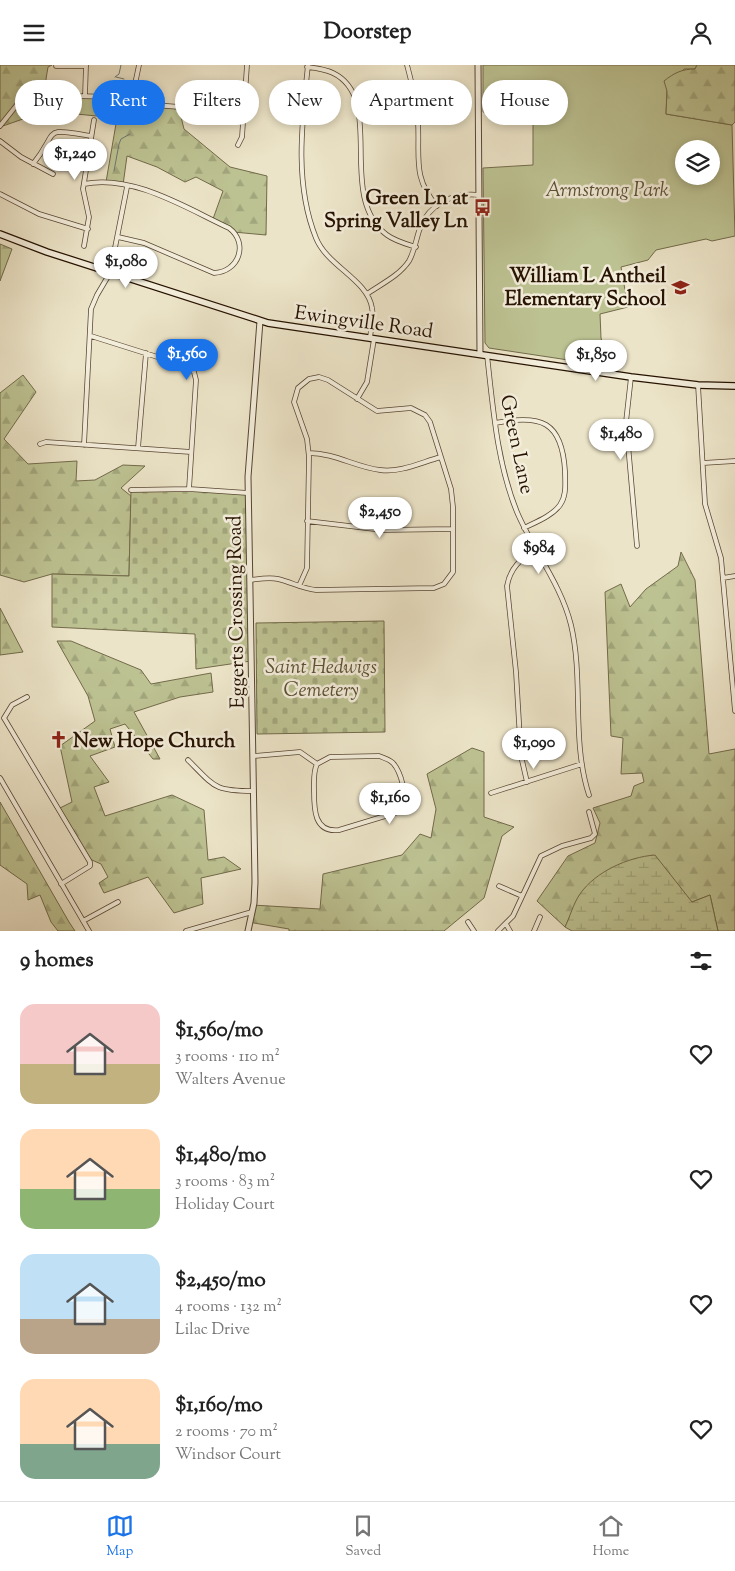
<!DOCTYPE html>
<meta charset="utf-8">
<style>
body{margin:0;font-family:"Sorts Mill Goudy",serif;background:#f6f6f6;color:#222;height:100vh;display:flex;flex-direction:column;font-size:19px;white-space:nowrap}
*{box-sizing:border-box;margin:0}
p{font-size:16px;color:#767676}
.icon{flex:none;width:28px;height:28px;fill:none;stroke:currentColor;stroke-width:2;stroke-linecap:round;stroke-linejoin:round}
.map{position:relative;height:866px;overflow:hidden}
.side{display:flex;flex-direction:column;background:#fff;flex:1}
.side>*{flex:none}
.hud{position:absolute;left:15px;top:15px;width:705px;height:45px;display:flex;gap:10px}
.controls{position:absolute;left:675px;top:75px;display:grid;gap:10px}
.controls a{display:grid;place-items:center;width:45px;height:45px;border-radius:50%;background:#fff;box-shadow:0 2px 8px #0003;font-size:25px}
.price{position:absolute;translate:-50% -42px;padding:0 11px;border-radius:18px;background:#fff;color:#222;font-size:16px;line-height:32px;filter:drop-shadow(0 1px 2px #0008)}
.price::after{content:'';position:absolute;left:50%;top:30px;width:15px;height:11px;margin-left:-8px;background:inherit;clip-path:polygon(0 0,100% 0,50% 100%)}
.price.active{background:#1a73e8;color:#fff}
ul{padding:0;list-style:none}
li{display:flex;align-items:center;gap:15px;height:125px;padding:0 20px}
li span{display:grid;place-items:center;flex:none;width:140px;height:100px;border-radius:15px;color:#555}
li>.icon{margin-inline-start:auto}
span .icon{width:60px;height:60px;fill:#fffc;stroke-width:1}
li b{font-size:21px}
h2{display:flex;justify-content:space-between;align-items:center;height:60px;padding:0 20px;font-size:21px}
.chip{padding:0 18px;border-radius:22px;background:#fff;box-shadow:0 2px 8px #0003;font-size:18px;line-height:45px}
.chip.active{background:#1a73e8;color:#fff}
header{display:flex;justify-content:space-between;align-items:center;height:65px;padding:0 20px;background:#fff;font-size:22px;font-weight:700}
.tab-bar{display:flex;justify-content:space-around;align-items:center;height:70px;border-top:1px solid #e0e0e0;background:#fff;font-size:14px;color:#767676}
.tab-bar a{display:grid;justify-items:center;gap:2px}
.tab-bar .active{color:#1a73e8}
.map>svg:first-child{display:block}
.green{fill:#bdc292;stroke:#726a4a;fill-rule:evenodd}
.forest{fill:url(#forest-firs);stroke:#726a4a}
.wetland{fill:url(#wetland-marsh);stroke:#726a4a}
.cemetery{fill:url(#cemetery-stones);stroke:#726a4a}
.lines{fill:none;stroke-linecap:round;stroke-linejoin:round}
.stream{stroke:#6d7874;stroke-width:1}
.minor-casing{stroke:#584633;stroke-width:5.5}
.tertiary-casing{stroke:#584633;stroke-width:7}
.secondary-casing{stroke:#261201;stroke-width:8}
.minor{stroke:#f3eddb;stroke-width:4}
.tertiary{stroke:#f3eddb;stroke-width:5}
.secondary{stroke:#f3eddb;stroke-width:5.5}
.labels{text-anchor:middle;stroke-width:5;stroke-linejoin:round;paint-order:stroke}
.park-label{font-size:20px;font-style:italic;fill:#5b5034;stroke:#f3eddb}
.poi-label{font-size:20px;font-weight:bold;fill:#261201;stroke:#f3eddb;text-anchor:end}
.street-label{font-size:20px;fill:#261201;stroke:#f3eddb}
</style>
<header><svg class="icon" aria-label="menu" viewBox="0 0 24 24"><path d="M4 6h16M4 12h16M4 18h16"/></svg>Doorstep<svg class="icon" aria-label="person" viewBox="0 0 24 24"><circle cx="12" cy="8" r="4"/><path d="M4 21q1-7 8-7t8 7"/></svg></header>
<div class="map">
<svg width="735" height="866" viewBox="0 0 735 866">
<defs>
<pattern id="forest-firs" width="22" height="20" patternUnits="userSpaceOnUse" patternTransform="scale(1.25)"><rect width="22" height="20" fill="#bdc292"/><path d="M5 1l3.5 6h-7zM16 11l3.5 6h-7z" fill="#a2a67c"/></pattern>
<pattern id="wetland-marsh" width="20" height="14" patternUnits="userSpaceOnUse" patternTransform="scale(1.25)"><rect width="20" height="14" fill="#bdc292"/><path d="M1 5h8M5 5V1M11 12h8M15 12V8" fill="none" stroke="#a2a67c"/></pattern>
<pattern id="cemetery-stones" width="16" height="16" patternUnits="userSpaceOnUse" patternTransform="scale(1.25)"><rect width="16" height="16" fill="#bdc292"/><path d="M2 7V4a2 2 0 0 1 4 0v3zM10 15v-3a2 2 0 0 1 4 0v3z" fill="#a2a67c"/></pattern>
</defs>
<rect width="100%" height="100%" fill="#ece4c8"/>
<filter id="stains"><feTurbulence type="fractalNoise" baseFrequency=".004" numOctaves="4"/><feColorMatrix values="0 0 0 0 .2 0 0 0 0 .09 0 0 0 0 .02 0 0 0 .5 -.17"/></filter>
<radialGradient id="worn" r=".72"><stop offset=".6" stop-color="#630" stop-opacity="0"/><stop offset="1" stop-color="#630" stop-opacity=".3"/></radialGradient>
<path class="green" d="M 483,0 L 697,0 L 695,4 L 684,4 L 667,26 L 666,49 L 732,60 L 735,171 L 712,176 L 706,174 L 656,185 L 648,195 L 621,202 L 628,242 L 600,249 L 601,273 L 608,301 L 489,283 L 485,278 L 483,103 L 533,100 L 533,50 L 483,47 ZM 684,84 L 711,84 L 711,111 L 684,111 Z"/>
<path class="forest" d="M 0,0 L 52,0 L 48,2 L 46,14 L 48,31 L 116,32 L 179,44 L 184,64 L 230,102 L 267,111 L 266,170 L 233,167 L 213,154 L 223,126 L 196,112 L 185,117 L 157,102 L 127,91 L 123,120 L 106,117 L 117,53 L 46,46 L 0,62 Z
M 697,0 L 735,0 L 735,57 L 732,60 L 666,49 L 667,26 L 664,16 C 674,8 682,4 695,4 Z
M 0,179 L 12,184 L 0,216 Z
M 23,310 L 36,327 L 4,374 L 28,399 L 77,396 L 76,416 L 95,415 L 123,400 L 145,401 L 121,423 L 131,431 L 129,511 L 52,509 L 24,517 L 0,510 L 0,328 Z
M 681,487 L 695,515 L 709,689 L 735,684 L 735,866 L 718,866 L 710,830 L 692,837 L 580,829 L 565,862 L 537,836 L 568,791 L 595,778 L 600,758 L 593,743 L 631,731 L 634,721 L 644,717 L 642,708 L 621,709 L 623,673 L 611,671 L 605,527 L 621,519 L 630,542 L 646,524 L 678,501 Z
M 0,543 L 23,587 L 0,590 Z
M 57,576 L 71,576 L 141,605 L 151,619 L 211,608 L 213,627 L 180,632 L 134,647 L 160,694 L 153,694 L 125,659 L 110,664 L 115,682 L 90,691 L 109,717 L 94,722 L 105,751 L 172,730 L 204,745 L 208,795 L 224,792 L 241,804 L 201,813 L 203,839 L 174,848 L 148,812 L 104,828 L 99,818 L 108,812 L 101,799 L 85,792 L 58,744 L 72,737 L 60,681 L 95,656 L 88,631 Z
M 472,683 L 484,687 L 484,752 L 514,762 L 502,771 L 484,833 L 444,866 L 289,866 L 289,864 L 248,857 L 252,840 L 320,844 L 323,809 L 402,790 L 420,769 L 431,773 L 436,744 L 427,709 Z
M 0,737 L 69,857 L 75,866 L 58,866 L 51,857 L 40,830 L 28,835 L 27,819 L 0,800 Z"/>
<path class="wetland" d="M 655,790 L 692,837 L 710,830 L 718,866 L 572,866 L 565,862 C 570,852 573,839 580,829 C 595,807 628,792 655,790 Z"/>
<path class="cemetery" d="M 189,424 L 248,428 L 251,596 L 196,604 L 195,569 L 52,562 L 52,509 L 129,511 L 131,425 Z
M 384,556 L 385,667 L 257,669 L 256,558 Z"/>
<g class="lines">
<path class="stream" d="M 115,12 L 119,9 L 121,0
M 116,12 L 124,14
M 114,106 L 119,79 L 121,74 L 130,69"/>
<defs>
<path id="minor" d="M 308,0 C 302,57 294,119 316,173 C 327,201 368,215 372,243 C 374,252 371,263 370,273
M 407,0 C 412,19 417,37 418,57 C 420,91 412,113 437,141
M 56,1 L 86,1
M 307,2 C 316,3 325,4 333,8 C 387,34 335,131 387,170 C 395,176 406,179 416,182
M 134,24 L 154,40 L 244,47
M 85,31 L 86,0
M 0,61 L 20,36 L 33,30 L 116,32 L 134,24 L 139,0
M 0,76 L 21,92 L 53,109
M 238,80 L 242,72 L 247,0
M 33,99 C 60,66 40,62 91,71
M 84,119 C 133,109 186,143 229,163 C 249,178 239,207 214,208 L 144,178 L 118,172
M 0,129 L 39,149 L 88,164
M 84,181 L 89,152 L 83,124 L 94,55
M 367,229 C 381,219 399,211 409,196 C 415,185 416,174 420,163 C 429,139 454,127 479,130
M 91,271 L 186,301 L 194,307 L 196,315 L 189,424
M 487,290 C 493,343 497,398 517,447 C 533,485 561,519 571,560 C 584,615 571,675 589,730
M 631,312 L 626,357 L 637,481
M 698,320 L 705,439 L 721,493 L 735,646
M 357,334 L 367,317 L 374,274
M 495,358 C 541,349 562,356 565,406 C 565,418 567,430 560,440 C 552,451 536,457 524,463
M 40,379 L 46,377 L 191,387
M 84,380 L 91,244 L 97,230 L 110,208 L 127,122
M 138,383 L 146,288
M 309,388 C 335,388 355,402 380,405 C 400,408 422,397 441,392
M 703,398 L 735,396
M 131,425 L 189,424 L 248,428
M 307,456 L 383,465 L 453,464
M 723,513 L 735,511
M 250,515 C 259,514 269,512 278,514 C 291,517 303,524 316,525 L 434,523 L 444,519 L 453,507 L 453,442 L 451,424 L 441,392 L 430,357 L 425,350 L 411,343 L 377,346 L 328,315 L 319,312 L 309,314 L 298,323 L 294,337 L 307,374 L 309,392 L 307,503 L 299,521
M 4,653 L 90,797 L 90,801 L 61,819
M 4,653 L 12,640 L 27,632
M 253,691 L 300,687 L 317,699
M 379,691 C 384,693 389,694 393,698 C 401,707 408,732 402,743 L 395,748 L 339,765 C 314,768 314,744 314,726 C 314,717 313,707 317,699 L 330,692 Z
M 188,695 C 215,722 214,726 253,726
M 0,713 L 89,866
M 527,717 L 521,691 L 516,607 L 507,521 C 510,503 521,494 535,484
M 491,728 L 582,699
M 499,821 L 522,831
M 83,856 L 118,837
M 468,857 L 474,866
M 506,859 L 510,866
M 186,866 L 252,847
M 498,866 L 513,851 L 541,791 L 562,781 L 591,773 L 595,769 L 589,747
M 534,866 L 540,852"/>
<path id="tertiary" d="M 478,0 L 480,289
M 248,866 L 254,838 L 255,817 L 248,412 L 260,256"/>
<path id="secondary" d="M 0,169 L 47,187 L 268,258 L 631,312 L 698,320 L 735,321"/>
</defs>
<use href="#minor" class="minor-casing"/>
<use href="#tertiary" class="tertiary-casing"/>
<use href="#secondary" class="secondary-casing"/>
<use href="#minor" class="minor"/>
<use href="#tertiary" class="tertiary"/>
<use href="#secondary" class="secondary"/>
</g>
<defs>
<symbol id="bus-bare" viewBox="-9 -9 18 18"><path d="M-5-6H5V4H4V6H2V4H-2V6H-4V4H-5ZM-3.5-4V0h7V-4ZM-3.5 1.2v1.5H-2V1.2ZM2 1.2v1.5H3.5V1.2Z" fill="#8f2418" stroke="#f3eddb" stroke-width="2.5" paint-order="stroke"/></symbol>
<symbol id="school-bare" viewBox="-9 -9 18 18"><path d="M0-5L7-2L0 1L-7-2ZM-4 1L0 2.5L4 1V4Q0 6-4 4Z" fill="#8f2418" stroke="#f3eddb" stroke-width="2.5" paint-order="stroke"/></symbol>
<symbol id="church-bare" viewBox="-9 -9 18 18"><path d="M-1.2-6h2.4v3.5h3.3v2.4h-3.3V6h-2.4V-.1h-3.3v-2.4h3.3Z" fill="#8f2418" stroke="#f3eddb" stroke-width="2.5" paint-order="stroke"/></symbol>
</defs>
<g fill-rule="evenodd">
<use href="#bus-bare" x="470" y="130" width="25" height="25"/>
<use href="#school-bare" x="668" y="210" width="25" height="25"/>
<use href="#church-bare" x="46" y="662" width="25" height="25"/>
</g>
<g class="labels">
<g class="park-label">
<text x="607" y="131">Armstrong Park</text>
<text x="321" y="608">Saint Hedwigs<tspan x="321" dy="23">Cemetery</tspan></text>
</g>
<g class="poi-label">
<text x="468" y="139">Green Ln at<tspan x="468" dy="23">Spring Valley Ln</tspan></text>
<text x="666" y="217">William L Antheil<tspan x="666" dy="23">Elementary School</tspan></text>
<text x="73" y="682" text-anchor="start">New Hope Church</text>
</g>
<g class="street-label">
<text transform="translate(364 256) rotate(8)" y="7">Ewingville Road</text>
<text transform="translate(518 379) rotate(78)" y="7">Green Lane</text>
<text transform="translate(235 547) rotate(-91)" y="7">Eggerts Crossing Road</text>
</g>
</g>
<rect width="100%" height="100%" filter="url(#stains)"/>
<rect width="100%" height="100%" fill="url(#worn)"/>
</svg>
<div class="controls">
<a><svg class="icon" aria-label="layers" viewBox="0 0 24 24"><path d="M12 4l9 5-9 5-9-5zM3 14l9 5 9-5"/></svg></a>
</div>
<b class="price" style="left:75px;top:116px">$1,240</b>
<b class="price" style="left:126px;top:224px">$1,080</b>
<b class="price active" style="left:187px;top:316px">$1,560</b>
<b class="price" style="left:596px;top:317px">$1,850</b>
<b class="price" style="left:621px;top:396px">$1,480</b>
<b class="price" style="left:380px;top:474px">$2,450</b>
<b class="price" style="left:539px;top:510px">$984</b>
<b class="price" style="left:534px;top:705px">$1,090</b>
<b class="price" style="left:390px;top:760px">$1,160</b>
<div class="hud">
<a class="chip">Buy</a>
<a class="chip active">Rent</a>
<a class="chip">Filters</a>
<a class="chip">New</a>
<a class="chip">Apartment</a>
<a class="chip">House</a>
</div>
</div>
<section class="side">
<h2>9 homes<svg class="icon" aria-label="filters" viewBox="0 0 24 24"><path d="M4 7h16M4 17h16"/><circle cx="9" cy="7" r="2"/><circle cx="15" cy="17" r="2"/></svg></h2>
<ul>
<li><span style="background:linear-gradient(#f6c9c9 60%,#c2b280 0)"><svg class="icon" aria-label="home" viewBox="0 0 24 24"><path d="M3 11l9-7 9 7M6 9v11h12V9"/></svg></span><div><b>$1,560/mo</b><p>3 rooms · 110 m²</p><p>Walters Avenue</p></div><svg class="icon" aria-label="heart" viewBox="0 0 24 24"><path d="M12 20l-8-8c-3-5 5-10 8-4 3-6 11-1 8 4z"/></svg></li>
<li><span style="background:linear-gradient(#ffd9b3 60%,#8fb573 0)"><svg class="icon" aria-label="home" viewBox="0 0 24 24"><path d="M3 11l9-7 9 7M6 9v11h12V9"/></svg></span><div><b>$1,480/mo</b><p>3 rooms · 83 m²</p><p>Holiday Court</p></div><svg class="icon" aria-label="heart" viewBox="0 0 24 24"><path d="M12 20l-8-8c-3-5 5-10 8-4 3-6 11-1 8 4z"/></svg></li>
<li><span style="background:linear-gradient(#bfe0f5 65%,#b9a48a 0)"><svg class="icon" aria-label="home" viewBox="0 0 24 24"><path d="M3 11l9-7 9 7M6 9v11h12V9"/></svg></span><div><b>$2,450/mo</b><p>4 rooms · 132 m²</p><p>Lilac Drive</p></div><svg class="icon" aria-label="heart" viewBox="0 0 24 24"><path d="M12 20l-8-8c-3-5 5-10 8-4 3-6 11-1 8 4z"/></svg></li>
<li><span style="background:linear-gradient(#ffd9b3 65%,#7fa58c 0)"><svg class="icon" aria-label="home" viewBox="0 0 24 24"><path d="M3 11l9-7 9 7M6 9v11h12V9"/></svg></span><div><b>$1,160/mo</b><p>2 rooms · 70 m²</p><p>Windsor Court</p></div><svg class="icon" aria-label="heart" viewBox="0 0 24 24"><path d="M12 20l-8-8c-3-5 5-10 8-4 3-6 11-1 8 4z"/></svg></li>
</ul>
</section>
<nav class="tab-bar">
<a class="active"><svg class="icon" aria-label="map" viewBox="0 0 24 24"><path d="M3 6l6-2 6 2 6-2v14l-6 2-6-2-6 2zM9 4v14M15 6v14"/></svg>Map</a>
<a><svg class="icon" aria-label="saved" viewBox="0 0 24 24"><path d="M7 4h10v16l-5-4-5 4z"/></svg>Saved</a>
<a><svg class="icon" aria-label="home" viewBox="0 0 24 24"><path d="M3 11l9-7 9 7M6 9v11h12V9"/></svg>Home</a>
</nav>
